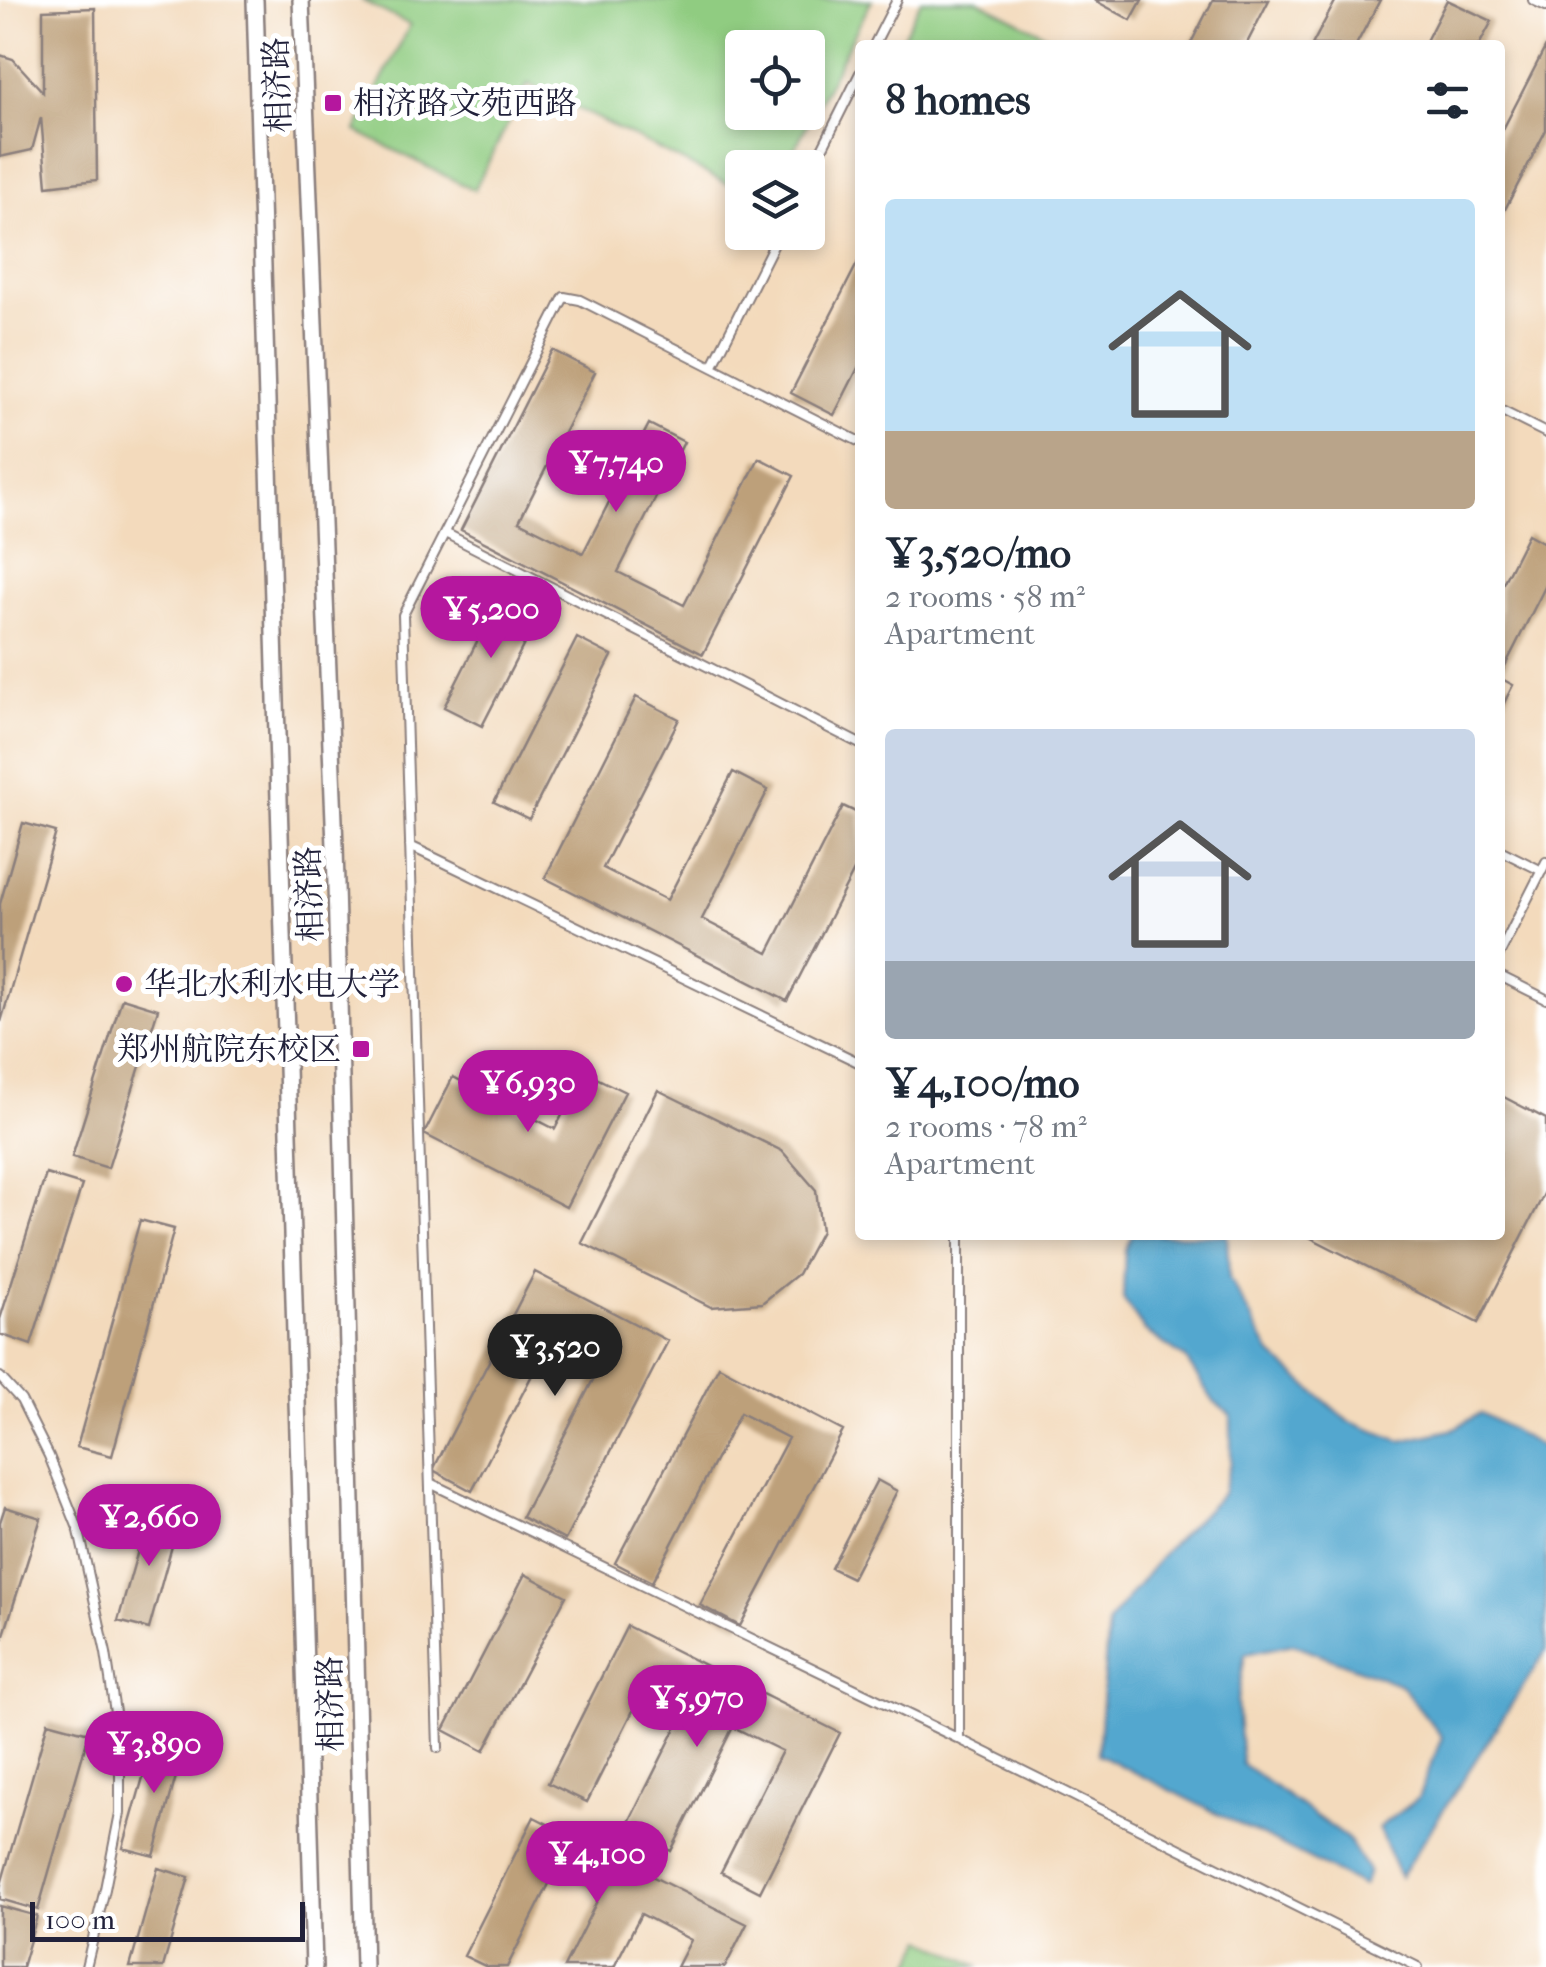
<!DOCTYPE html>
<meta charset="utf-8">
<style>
body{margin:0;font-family:"IM FELL French Canon","Noto Serif SC",serif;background:#f2f2f3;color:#1f2937;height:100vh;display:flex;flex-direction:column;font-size:38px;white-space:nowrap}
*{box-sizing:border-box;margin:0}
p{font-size:32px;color:#747a83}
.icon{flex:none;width:55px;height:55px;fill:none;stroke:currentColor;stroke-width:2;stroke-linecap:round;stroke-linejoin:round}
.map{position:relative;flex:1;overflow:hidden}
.details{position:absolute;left:855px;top:40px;width:650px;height:1200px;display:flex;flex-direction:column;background:#fff;border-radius:10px;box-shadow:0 5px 15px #0003}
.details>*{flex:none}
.controls{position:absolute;left:725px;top:30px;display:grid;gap:20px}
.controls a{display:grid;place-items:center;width:100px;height:100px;border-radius:10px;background:#fff;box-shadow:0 5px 15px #0003;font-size:50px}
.scale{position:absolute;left:30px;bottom:25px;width:275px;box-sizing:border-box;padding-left:10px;border:5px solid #22223b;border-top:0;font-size:28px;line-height:35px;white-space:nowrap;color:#22223b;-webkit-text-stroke:8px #fff;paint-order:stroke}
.price{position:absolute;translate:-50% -85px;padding:0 22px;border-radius:35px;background:#b5179e;color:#fff;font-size:32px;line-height:65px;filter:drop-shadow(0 2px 5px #0008)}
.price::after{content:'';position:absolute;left:50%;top:60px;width:30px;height:22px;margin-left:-15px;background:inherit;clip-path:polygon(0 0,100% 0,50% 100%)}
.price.current{background:#222;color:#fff}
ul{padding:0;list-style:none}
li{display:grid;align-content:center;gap:20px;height:530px;padding:0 30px}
li span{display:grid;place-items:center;height:310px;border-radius:10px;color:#555}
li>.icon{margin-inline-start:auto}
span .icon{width:180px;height:180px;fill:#fffc;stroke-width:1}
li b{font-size:42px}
h2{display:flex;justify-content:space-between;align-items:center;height:120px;padding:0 30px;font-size:42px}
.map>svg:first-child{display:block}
.green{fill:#90cc81;stroke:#59775e;stroke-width:2.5;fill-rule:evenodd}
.water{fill:#53a7cf;stroke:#3a6485;stroke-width:2.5}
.building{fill:#bda07a}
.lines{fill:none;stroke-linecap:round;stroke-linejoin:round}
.lane-casing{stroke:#8a7e7c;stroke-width:12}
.street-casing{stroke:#8a7e7c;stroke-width:20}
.lane{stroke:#fff;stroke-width:8}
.street{stroke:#fff;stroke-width:15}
.poi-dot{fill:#b5179e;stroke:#fff;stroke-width:4}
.labels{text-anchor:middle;stroke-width:10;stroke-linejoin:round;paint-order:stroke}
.street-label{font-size:32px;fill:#22223b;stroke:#fff}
.poi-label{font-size:32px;fill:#22223b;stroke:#fff;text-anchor:start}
</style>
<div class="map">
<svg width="1546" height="1967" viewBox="0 0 1546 1967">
<rect width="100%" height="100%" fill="#fff"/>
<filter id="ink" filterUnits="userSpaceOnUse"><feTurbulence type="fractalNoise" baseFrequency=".01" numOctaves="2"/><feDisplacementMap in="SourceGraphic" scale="20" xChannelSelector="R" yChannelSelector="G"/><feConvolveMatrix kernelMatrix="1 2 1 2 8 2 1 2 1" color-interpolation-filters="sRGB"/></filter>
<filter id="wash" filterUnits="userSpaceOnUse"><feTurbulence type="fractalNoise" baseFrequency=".0048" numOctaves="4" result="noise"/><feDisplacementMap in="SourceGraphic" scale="40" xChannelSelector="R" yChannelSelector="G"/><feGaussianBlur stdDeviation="2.25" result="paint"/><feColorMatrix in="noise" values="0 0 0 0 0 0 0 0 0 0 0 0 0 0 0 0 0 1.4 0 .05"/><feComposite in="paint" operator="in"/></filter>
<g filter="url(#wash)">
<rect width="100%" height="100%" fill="#f3dabc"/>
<path class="green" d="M 361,0 L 872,0 L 785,167 L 742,168 L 742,191 L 528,84 L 474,190 L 356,131 L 410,25 ZM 742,48 L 808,48 L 808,112 L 742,112 Z
M 921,0 L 977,0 L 1066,45 L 899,45 Z
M 924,1939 L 980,1967 L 910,1967 Z"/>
<path class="water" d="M 1132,1235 L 1227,1235 L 1229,1278 L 1271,1354 L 1348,1421 L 1401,1441 L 1451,1430 L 1481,1413 L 1546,1449 L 1546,1651 L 1400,1877 L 1378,1828 L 1418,1798 L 1442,1737 L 1401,1685 L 1294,1644 L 1245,1654 L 1237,1702 L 1242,1764 L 1348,1839 L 1368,1871 L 1363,1886 L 1098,1754 L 1108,1623 L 1165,1551 L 1222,1494 L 1231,1462 L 1231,1415 L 1214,1402 L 1185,1358 L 1145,1331 L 1123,1299 L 1125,1251 Z"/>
<g id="blocks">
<path class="building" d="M 1094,0 L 1142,0 L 1131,20 Z
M 1213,0 L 1269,0 L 1246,45 L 1190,45 Z
M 1336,0 L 1380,0 L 1356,45 L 1312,45 Z
M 1447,0 L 1492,21 L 1479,45 L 1424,45 Z
M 95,8 L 97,180 L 47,186 L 41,117 L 32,150 L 0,157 L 0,55 L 13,59 L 43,92 L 43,10 Z
M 1546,46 L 1546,130 L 1500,219 L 1500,135 Z
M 860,258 L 860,364 L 834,415 L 791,393 Z
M 552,350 L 595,372 L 519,521 L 583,553 L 649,424 L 684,442 L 618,572 L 684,605 L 759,458 L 794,476 L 703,654 L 461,530 Z
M 1528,534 L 1546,544 L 1546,585 L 1500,676 L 1500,589 Z
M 500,596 L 539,615 L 482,726 L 444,707 Z
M 577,638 L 612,656 L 529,819 L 494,802 Z
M 1500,678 L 1513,685 L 1500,711 Z
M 636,697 L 679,719 L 603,868 L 667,900 L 733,772 L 768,790 L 702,919 L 768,953 L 843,806 L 860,814 L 860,859 L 787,1001 L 545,878 Z
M 23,823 L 56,832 L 1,1022 L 0,904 Z
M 122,998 L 158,1009 L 108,1168 L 72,1157 Z
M 584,1072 L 625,1092 L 566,1207 L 424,1134 L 453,1077 L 555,1129 Z
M 658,1090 L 782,1151 L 816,1190 L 821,1231 L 798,1274 L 762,1303 L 711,1307 L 582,1243 Z
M 1500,1095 L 1546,1119 L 1546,1190 L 1478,1323 L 1305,1235 L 1500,1235 Z
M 46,1174 L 82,1185 L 31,1345 L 0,1334 L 0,1319 Z
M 140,1220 L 174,1229 L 112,1456 L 77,1447 Z
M 535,1272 L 668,1341 L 565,1540 L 522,1517 L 610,1347 L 560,1321 L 472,1491 L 433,1470 Z
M 719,1366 L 843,1431 L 740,1626 L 700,1605 L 788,1438 L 740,1413 L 652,1582 L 615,1563 Z
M 877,1480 L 897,1491 L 852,1578 L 831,1568 Z
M 5,1507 L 41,1518 L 1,1644 L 0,1522 Z
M 150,1508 L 180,1517 L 149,1629 L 118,1621 Z
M 525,1574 L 566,1596 L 484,1751 L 444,1730 Z
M 627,1626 L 840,1733 L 760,1892 L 721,1872 L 782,1751 L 733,1727 L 671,1851 L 626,1828 L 688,1704 L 647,1683 L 587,1802 L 548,1783 Z
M 48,1722 L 89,1733 L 38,1910 L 0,1899 L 0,1888 Z
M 155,1735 L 185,1744 L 154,1856 L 123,1848 Z
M 534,1817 L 747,1924 L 725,1967 L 677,1967 L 691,1940 L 641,1914 L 614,1967 L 564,1967 L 601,1893 L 556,1870 L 507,1967 L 487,1967 L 464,1956 Z
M 158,1868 L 189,1877 L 163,1967 L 130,1967 Z
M 0,1906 L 37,1916 L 22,1967 L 0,1967 Z"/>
</g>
</g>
<g filter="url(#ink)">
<use href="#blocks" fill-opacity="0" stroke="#8a7e7c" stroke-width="2.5"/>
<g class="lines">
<defs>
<path id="lane" d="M 1533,0 L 1546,6
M 874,45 L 897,0
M 808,177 L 860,73
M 712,367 L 780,232
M 1500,410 L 1546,433
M 445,533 L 860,744
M 410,846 L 860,1063
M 1500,850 L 1542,871
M 1500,953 L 1546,862
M 1500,976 L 1546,999
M 959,1235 L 959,1739 L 1418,1967
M 0,1377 L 21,1400 L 49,1456 L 79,1531 L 106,1653 L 120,1745 L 120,1813 L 105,1889 L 86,1967
M 430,1483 L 959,1739
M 438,1748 L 403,615 L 564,297 L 580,300 L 860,442"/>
<path id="street" d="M 255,0 L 314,1967
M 301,0 L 335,846 L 364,1967"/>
</defs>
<use href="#lane" class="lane-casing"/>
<use href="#street" class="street-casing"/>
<use href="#lane" class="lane"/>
<use href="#street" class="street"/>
</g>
</g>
<g class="poi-dot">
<rect x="323" y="93" width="20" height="20" rx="5"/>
<circle cx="124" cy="984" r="10"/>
<rect x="351" y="1039" width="20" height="20" rx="5"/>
</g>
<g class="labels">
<g class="street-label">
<text transform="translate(277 85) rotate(-92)" y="11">相济路</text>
<text transform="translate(309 894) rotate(-92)" y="11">相济路</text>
<text transform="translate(330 1704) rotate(-91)" y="11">相济路</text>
</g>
<g class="poi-label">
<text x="353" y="114">相济路文苑西路</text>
<text x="144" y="995">华北水利水电大学</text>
<text x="341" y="1060" text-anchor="end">郑州航院东校区</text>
</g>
</g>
</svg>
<div class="controls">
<a><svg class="icon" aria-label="locate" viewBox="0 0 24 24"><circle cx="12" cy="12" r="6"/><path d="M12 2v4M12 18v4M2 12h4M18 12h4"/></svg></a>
<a><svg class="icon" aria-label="layers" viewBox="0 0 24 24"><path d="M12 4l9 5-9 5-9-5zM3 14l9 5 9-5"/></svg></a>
</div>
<div class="scale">100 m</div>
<b class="price" style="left:616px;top:515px">¥7,740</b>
<b class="price" style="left:491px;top:661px">¥5,200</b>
<b class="price" style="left:528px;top:1135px">¥6,930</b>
<b class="price current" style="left:555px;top:1399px">¥3,520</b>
<b class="price" style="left:149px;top:1569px">¥2,660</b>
<b class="price" style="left:697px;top:1750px">¥5,970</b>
<b class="price" style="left:154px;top:1796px">¥3,890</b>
<b class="price" style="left:597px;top:1906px">¥4,100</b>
<section class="details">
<h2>8 homes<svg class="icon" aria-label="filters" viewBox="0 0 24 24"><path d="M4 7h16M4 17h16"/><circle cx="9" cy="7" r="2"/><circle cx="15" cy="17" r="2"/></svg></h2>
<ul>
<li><span style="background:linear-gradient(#bfe0f5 75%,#b9a48a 0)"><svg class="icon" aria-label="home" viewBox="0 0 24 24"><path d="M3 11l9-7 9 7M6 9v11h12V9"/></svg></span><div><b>¥3,520/mo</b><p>2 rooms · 58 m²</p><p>Apartment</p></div></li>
<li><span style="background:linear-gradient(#c9d6e8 75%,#9aa5b1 0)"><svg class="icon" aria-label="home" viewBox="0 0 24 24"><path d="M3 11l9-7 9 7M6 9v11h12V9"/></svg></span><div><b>¥4,100/mo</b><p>2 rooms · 78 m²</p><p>Apartment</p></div></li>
</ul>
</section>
</div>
